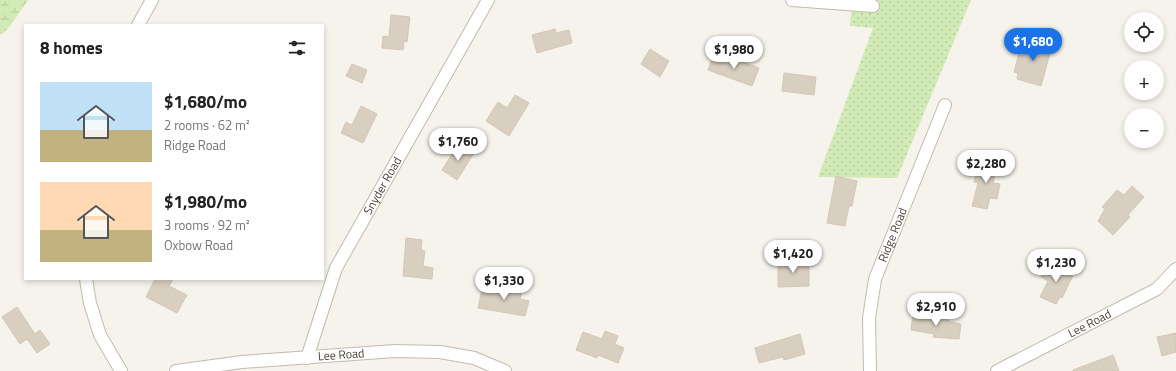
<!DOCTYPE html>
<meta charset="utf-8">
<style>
body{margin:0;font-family:"Titillium Web",sans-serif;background:#f6f6f6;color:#222;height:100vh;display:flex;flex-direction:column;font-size:15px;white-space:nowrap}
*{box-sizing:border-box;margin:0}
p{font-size:13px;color:#767676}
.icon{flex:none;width:22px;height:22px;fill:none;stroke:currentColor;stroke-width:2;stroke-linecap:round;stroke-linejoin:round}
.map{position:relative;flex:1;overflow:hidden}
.panel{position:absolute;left:24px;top:24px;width:300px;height:256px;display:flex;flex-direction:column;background:#fff;border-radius:0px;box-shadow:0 2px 6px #0003}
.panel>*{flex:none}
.tools{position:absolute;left:1124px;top:12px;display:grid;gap:8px}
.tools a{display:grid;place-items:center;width:40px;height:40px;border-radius:50%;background:#fff;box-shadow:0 2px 6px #0003;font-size:20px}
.price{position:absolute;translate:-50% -34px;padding:0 9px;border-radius:14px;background:#fff;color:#222;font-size:13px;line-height:26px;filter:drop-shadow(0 1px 2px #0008)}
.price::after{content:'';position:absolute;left:50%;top:24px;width:12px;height:9px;margin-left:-6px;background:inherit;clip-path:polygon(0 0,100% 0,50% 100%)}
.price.on{background:#1a73e8;color:#fff}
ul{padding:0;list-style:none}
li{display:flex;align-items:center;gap:12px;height:100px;padding:0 16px}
li span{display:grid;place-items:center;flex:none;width:112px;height:80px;border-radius:0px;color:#555}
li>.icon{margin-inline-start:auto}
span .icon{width:48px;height:48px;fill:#fffc;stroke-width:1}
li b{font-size:17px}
h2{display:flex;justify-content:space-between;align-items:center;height:48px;padding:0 16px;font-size:17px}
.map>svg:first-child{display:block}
.grass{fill:url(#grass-dots)}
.wetland{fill:url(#wetland-marsh)}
.building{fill:#d8cfc1;stroke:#d3c7b4}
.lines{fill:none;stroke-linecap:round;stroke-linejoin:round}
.minor-casing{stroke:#c2bbae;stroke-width:14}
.minor{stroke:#fff;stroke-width:12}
.labels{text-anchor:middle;stroke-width:3;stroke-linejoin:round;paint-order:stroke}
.street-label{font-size:12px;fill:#4b4439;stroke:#fff}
</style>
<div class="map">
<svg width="1176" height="371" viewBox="0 0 1176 371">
<defs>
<pattern id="grass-dots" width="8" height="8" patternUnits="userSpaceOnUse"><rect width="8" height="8" fill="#d2eab5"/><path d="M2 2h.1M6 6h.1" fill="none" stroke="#b6ca9c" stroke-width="1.8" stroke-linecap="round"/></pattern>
<pattern id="wetland-marsh" width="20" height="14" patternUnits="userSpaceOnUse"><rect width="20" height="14" fill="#d2eab5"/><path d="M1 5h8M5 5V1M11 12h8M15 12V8" fill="none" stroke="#b6ca9c"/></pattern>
</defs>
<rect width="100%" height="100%" fill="#f6f3ec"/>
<path class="grass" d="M 852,0 L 873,2 L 874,0 L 971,0 L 897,178 L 818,177 L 873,28 L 850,26 Z"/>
<path class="wetland" d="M 0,0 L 28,0 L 8,29 L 0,35 Z"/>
<path class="building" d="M 391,15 L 410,17 L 407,42 L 404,41 L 403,50 L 382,48 L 383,36 L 389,37 Z
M 555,29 L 556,33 L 569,30 L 572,43 L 537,53 L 532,35 Z
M 1023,38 L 1052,46 L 1041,86 L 1017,79 L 1018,73 L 1014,72 Z
M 650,49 L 669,61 L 660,77 L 641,64 Z
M 713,56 L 736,64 L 737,60 L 759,68 L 752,86 L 708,70 Z
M 352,64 L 367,70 L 362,83 L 346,76 Z
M 784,73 L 816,77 L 814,95 L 782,91 Z
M 515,95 L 529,103 L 509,136 L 486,121 L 498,102 L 507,108 Z
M 361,106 L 377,114 L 363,143 L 341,133 L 346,122 L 352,125 Z
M 459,143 L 474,153 L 457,180 L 442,170 Z
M 980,159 L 998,163 L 993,183 L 1000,184 L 997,199 L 990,198 L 987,209 L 972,206 L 978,183 L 974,182 Z
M 836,176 L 857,181 L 852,206 L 849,206 L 845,226 L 827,223 Z
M 1132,186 L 1144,197 L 1128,215 L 1130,217 L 1113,235 L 1098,221 L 1105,209 L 1102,207 L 1117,190 L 1124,195 Z
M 406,238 L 422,240 L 421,250 L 425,251 L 423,266 L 433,268 L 432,279 L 403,276 Z
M 778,261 L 809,262 L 809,286 L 778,287 Z
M 1054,264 L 1074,273 L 1062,298 L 1060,297 L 1056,304 L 1040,297 L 1048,281 L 1041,277 L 1045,268 L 1051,270 Z
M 155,279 L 173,279 L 169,286 L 187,295 L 177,313 L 146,297 Z
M 505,285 L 522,288 L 520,299 L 529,301 L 525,316 L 478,308 L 482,289 L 503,293 Z
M 17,307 L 35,334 L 40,330 L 50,344 L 37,353 L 27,339 L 20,344 L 2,317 Z
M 913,313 L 949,320 L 949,322 L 961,324 L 959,339 L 933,337 L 934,334 L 911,330 Z
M 605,331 L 618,336 L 615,344 L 624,348 L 618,363 L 598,355 L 597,358 L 576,350 L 583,332 L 602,339 Z
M 1176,333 L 1176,352 L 1162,356 L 1157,337 Z
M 800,334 L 805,354 L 784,360 L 783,357 L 759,363 L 755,348 Z
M 1113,355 L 1119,371 L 1073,371 L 1073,370 Z"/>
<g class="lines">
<defs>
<g id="minor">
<path d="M 792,0 L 873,6"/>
<path d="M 138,25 L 152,0"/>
<path d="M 86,279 L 90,303 L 100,335 L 121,371"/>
<path id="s1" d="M 307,358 L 336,268 L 488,0"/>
<path id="s2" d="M 176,371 L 242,362 L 395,351 L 440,352 L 474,358 L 505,371"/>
<path id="s3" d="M 870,371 L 869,318 L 875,279 L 945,105"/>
<path id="s4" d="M 997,371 L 1157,289 L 1176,269"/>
</g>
</defs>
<use href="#minor" class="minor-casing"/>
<use href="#minor" class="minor"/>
</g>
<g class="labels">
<g class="street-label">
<text dy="4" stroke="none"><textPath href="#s1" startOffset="189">Snyder Road</textPath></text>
<text dy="4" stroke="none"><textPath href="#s3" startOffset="140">Ridge Road</textPath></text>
<text dy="4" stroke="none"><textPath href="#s4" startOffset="104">Lee Road</textPath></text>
<text dy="4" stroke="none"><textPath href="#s2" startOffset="166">Lee Road</textPath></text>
</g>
</g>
</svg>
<div class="tools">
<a><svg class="icon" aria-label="locate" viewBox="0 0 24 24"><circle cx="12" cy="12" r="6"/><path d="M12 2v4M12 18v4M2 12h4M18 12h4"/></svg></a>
<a>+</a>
<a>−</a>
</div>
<b class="price on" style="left:1033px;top:62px">$1,680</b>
<b class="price" style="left:734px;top:70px">$1,980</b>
<b class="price" style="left:458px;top:162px">$1,760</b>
<b class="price" style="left:986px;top:184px">$2,280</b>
<b class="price" style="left:793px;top:274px">$1,420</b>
<b class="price" style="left:1056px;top:283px">$1,230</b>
<b class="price" style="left:504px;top:301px">$1,330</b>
<b class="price" style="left:936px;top:327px">$2,910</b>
<section class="panel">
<h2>8 homes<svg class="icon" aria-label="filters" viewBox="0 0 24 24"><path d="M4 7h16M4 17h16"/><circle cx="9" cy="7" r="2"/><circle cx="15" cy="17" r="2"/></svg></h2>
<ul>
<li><span style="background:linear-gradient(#bfe0f5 60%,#c2b280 0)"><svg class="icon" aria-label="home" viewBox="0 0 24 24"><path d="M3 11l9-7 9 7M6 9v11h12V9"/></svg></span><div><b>$1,680/mo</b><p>2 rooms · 62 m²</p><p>Ridge Road</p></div></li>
<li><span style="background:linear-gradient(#ffd9b3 60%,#c2b280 0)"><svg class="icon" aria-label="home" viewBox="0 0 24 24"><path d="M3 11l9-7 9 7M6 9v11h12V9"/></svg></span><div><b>$1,980/mo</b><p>3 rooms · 92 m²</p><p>Oxbow Road</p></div></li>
</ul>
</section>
</div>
